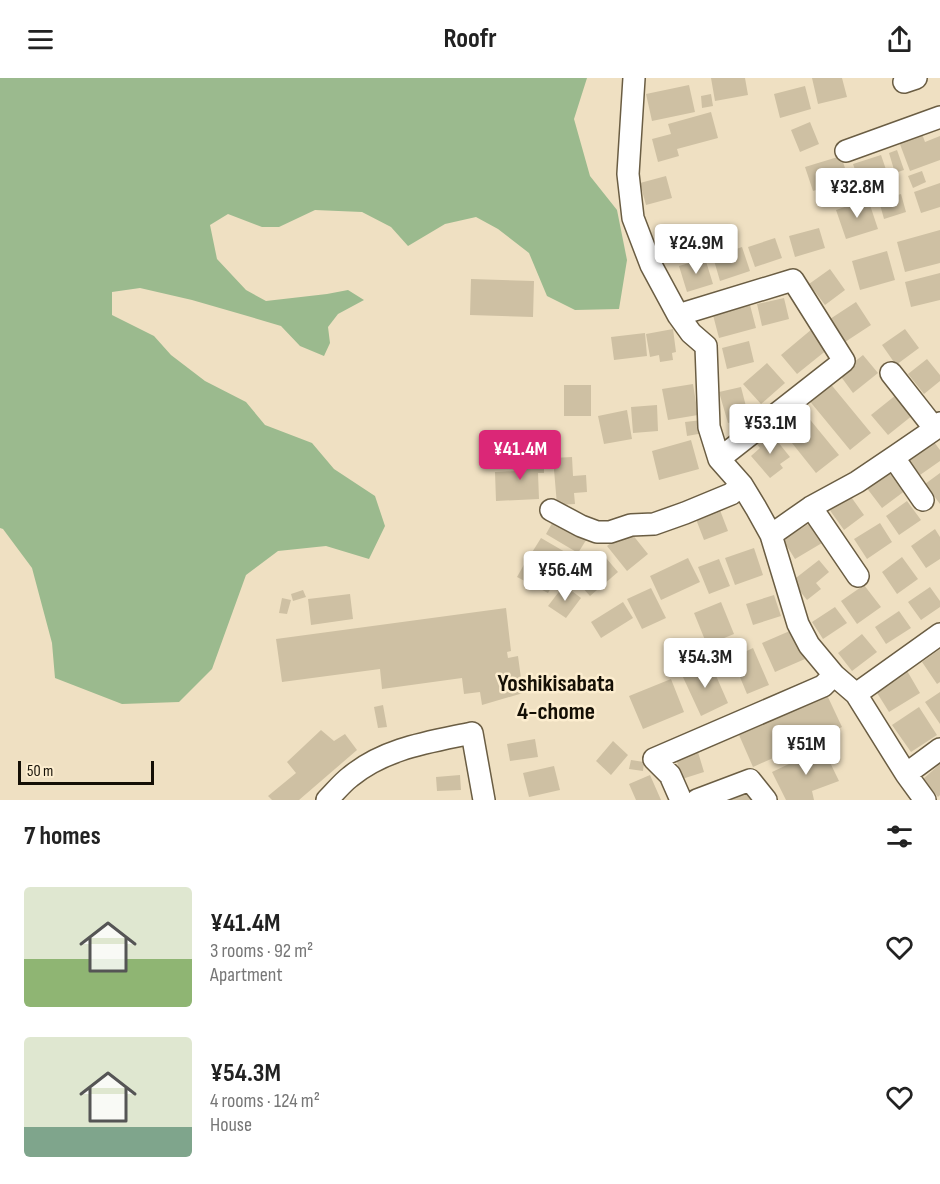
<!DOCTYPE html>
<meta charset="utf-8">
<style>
body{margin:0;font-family:"Sofia Sans Condensed",sans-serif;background:#f6f6f6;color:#222;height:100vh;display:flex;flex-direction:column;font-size:22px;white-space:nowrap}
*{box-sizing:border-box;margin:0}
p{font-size:20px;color:#767676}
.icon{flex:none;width:33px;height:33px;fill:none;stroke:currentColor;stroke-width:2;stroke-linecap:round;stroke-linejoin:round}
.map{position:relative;height:722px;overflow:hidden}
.drawer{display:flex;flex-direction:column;background:#fff;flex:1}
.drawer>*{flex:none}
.scale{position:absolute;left:18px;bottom:15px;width:136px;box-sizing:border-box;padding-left:6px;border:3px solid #140f05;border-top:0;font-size:16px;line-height:21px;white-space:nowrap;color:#140f05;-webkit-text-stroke:4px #fcedcf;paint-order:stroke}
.price{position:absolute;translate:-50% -51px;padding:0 14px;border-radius:6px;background:#fff;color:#222;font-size:20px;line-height:39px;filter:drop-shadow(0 2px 3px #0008)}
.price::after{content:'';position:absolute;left:50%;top:36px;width:18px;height:14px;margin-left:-9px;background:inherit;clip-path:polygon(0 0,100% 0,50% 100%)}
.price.active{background:#db2777;color:#fff}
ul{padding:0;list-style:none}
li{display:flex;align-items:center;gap:18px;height:150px;padding:0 24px}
li span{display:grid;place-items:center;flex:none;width:168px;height:120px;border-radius:6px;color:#555}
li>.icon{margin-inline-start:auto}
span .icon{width:72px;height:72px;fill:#fffc;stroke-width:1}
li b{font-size:26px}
h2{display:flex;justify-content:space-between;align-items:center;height:72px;padding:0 24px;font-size:26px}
header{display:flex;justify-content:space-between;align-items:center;height:78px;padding:0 24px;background:#fff;font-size:27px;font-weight:700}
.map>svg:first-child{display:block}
.green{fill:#9bba8e}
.building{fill:#cec0a3}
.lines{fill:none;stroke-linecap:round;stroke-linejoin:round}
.minor-casing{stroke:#6a5d43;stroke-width:24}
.minor{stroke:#fff;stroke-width:21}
.labels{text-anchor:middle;stroke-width:5;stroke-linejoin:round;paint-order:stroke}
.neighbourhood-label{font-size:24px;font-weight:bold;fill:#140f05;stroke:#fcedcf}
</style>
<header><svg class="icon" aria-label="menu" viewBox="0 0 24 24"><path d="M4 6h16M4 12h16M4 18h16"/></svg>Roofr<svg class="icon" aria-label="share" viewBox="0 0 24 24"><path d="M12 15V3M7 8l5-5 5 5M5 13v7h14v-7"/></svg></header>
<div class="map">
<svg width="940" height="722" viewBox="0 0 940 722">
<rect width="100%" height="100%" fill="#efe0c2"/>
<path class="green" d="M 0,0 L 587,0 L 574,41 L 590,98 L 617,132 L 627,182 L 619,231 L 575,232 L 547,218 L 529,175 L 498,151 L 476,139 L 445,146 L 408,168 L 391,149 L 362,134 L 315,132 L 279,149 L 262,149 L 228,136 L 210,147 L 217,181 L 246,212 L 266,223 L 327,216 L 348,212 L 364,222 L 338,236 L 328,249 L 330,265 L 324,278 L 300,268 L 281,248 L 244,237 L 192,222 L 140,210 L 112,214 L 112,237 L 154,258 L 171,277 L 205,303 L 246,324 L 265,347 L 312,365 L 334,391 L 375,418 L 385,448 L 369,481 L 326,468 L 278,473 L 246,497 L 212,591 L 179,624 L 122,626 L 55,600 L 52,565 L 32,490 L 3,451 L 0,450 Z"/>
<path class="building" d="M 711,0 L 745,0 L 748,17 L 715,23 Z
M 812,0 L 842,0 L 847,19 L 818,26 Z
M 689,7 L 695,34 L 652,43 L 646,16 Z
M 805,8 L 811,31 L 780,40 L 774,16 Z
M 711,16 L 713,28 L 702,30 L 701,18 Z
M 711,34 L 718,60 L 677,71 L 679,78 L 658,84 L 652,61 L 671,56 L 668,46 Z
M 810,44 L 819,66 L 800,74 L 791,52 Z
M 921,53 L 925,64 L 940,58 L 940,82 L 910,93 L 898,61 Z
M 897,72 L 904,92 L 895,95 L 889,75 Z
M 881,77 L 891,106 L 863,115 L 853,86 Z
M 841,78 L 849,102 L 813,113 L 805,89 Z
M 922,93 L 926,104 L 913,110 L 908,98 Z
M 666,98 L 672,120 L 646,127 L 640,105 Z
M 940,105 L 940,129 L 921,135 L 914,114 Z
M 901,116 L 906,134 L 884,141 L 879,123 Z
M 868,121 L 878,151 L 846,161 L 836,132 Z
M 819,150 L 825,170 L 795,179 L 789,158 Z
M 940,152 L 940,185 L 905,194 L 897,164 Z
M 775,160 L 782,180 L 755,189 L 748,169 Z
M 742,169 L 750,193 L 720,203 L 713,179 Z
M 887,173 L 895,202 L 860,212 L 852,183 Z
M 705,180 L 713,206 L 687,214 L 679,188 Z
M 830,191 L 845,212 L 825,227 L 809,206 Z
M 940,195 L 940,222 L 911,229 L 905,204 Z
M 471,201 L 534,203 L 533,239 L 470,237 Z
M 784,220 L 789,241 L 762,248 L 757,226 Z
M 856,224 L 871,247 L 845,264 L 830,241 Z
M 750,227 L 756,250 L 719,260 L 713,237 Z
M 673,251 L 676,274 L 672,275 L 673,282 L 660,284 L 659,277 L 650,279 L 646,256 Z
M 812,251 L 828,271 L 797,296 L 781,277 Z
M 905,251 L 919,270 L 896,287 L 882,267 Z
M 645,255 L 647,278 L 614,282 L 611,259 Z
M 749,263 L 754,284 L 727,291 L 722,270 Z
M 863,277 L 878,295 L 853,315 L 839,296 Z
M 927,281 L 940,297 L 940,303 L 924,316 L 908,296 Z
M 767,285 L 785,305 L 761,326 L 743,306 Z
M 829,304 L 871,355 L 850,372 L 808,321 Z
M 693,306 L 698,337 L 668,342 L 662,311 Z
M 564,307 L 591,307 L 591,338 L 564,338 Z
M 741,309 L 749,340 L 728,345 L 719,314 Z
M 896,317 L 913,337 L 888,357 L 871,337 Z
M 657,327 L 658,353 L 633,355 L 631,329 Z
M 798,327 L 839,377 L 816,395 L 776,345 Z
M 627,332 L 632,361 L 604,366 L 598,338 Z
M 702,342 L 704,355 L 687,358 L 685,344 Z
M 770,354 L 790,379 L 780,386 L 783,390 L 770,400 L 751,378 L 760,370 L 756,365 Z
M 931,360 L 940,372 L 940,383 L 920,397 L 906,378 Z
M 691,362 L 699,391 L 659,402 L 652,373 Z
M 572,379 L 573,398 L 586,397 L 587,414 L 574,415 L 575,426 L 557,427 L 553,380 Z
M 544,380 L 544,395 L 538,395 L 539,421 L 496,423 L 495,394 L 516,393 L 515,381 Z
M 891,391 L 906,412 L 882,430 L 866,409 Z
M 940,395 L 940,426 L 925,406 Z
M 849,416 L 864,437 L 844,452 L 829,431 Z
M 907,423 L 921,442 L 899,457 L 886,438 Z
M 718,427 L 728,453 L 704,462 L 694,436 Z
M 555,440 L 588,459 L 578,475 L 546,456 Z
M 810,445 L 822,465 L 795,481 L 783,462 Z
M 880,445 L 892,464 L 867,481 L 854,461 Z
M 628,451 L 648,476 L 627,493 L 607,468 Z
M 935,451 L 940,459 L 940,481 L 926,490 L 911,468 Z
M 541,460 L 572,478 L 562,494 L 531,476 Z
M 754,470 L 763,497 L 735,507 L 725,480 Z
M 600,473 L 618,494 L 590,518 L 572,498 Z
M 902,479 L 918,501 L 897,516 L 882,494 Z
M 688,480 L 700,504 L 661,522 L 650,498 Z
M 719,481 L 730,508 L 709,516 L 698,489 Z
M 819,482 L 829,494 L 816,505 L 821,511 L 807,522 L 792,503 Z
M 526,483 L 557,499 L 548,515 L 517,499 Z
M 564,507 L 581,520 L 566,540 L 548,528 Z
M 864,507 L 881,529 L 857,546 L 841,523 Z
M 930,509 L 940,523 L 940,529 L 921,542 L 908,524 Z
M 651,510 L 666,540 L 642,551 L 627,521 Z
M 303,512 L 306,519 L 293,523 L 291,516 Z
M 350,516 L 353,541 L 311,547 L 308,521 Z
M 774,517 L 781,538 L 753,547 L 746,526 Z
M 282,520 L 291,522 L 287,536 L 279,535 Z
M 623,524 L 633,540 L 601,560 L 591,544 Z
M 721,524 L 734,556 L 707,567 L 694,535 Z
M 835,529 L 847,545 L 823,561 L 812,544 Z
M 506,530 L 511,573 L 507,574 L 508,580 L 518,578 L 523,615 L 482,627 L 480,614 L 464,616 L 462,600 L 382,611 L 380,591 L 282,604 L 276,561 Z
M 899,533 L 911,550 L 886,566 L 875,549 Z
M 792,552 L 805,581 L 775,594 L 762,565 Z
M 862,556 L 877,574 L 852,593 L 838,575 Z
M 753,570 L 769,607 L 747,616 L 732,580 Z
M 940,571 L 940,604 L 937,606 L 922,584 Z
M 710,584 L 728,625 L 701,638 L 682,597 Z
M 906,591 L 920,615 L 889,634 L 874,610 Z
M 671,601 L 684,634 L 643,651 L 629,618 Z
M 940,614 L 940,646 L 925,624 Z
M 827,617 L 842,649 L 753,689 L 739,657 Z
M 383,627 L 387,649 L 378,650 L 374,629 Z
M 919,629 L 937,657 L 911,674 L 892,647 Z
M 321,652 L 334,663 L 345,656 L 357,672 L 299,722 L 272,722 L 268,718 L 296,695 L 287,684 Z
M 535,661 L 538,679 L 510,683 L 507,666 Z
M 613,663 L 628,677 L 611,697 L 596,683 Z
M 823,670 L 839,703 L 812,713 L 814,722 L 786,722 L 772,694 Z
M 698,674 L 704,694 L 682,701 L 676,681 Z
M 631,682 L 644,684 L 643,693 L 629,691 Z
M 940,686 L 940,717 L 938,719 L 923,701 Z
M 554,688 L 560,712 L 529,719 L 523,695 Z
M 460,697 L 461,712 L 437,713 L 436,699 Z
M 650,697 L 661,722 L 636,722 L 629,706 Z
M 749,713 L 753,722 L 729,722 Z"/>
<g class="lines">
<defs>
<path id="minor" d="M 634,0 L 628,96 L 633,140 L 651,187 L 678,237 L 691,255 L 706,268 L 709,349 L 719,381 L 742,407 L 756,430 L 771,457 L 798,546 L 809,567 L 834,597 L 856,616 L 906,696 L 925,722
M 904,4 L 916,0
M 846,73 L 940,39
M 678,237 L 793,202 L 844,283 L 719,381
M 891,295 L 935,351
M 894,380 L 923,422
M 811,429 L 858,498
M 551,432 L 581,448 L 597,454 L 610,454 L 631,447 L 654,446 L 685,435 L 731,416 L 742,407
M 771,457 L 811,429 L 857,404 L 897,377 L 935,351 L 940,345
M 856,616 L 940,556
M 906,696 L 940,671
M 327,722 C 335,714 342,705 350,699 C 385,670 430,664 472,655 L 484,722
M 681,722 L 670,697 L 654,681 L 823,608 L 834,597
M 697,722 L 750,702 L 766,722"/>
</defs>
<use href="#minor" class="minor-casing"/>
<use href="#minor" class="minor"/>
</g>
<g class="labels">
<g class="neighbourhood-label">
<text x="556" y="613">Yoshikisabata<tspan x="556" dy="28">4-chome</tspan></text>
</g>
</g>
</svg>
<div class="scale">50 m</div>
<b class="price" style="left:857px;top:141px">¥32.8M</b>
<b class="price" style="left:696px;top:197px">¥24.9M</b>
<b class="price" style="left:770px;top:377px">¥53.1M</b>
<b class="price active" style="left:520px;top:403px">¥41.4M</b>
<b class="price" style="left:565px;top:524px">¥56.4M</b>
<b class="price" style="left:705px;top:611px">¥54.3M</b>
<b class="price" style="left:806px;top:698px">¥51M</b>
</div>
<section class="drawer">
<h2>7 homes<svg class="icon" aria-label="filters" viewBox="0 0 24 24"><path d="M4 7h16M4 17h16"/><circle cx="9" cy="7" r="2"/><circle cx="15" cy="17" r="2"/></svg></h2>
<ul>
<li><span style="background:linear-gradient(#dfe7d0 60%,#8fb573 0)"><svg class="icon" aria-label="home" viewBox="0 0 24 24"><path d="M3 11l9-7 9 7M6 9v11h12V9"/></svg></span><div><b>¥41.4M</b><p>3 rooms · 92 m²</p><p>Apartment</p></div><svg class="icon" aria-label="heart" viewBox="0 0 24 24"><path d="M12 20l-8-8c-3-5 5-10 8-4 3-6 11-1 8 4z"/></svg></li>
<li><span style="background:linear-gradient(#dfe7d0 75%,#7fa58c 0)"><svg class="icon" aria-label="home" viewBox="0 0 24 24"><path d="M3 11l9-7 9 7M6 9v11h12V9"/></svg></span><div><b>¥54.3M</b><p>4 rooms · 124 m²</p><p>House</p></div><svg class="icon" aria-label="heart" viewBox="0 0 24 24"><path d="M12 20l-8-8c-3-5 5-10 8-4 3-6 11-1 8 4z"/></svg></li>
</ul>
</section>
